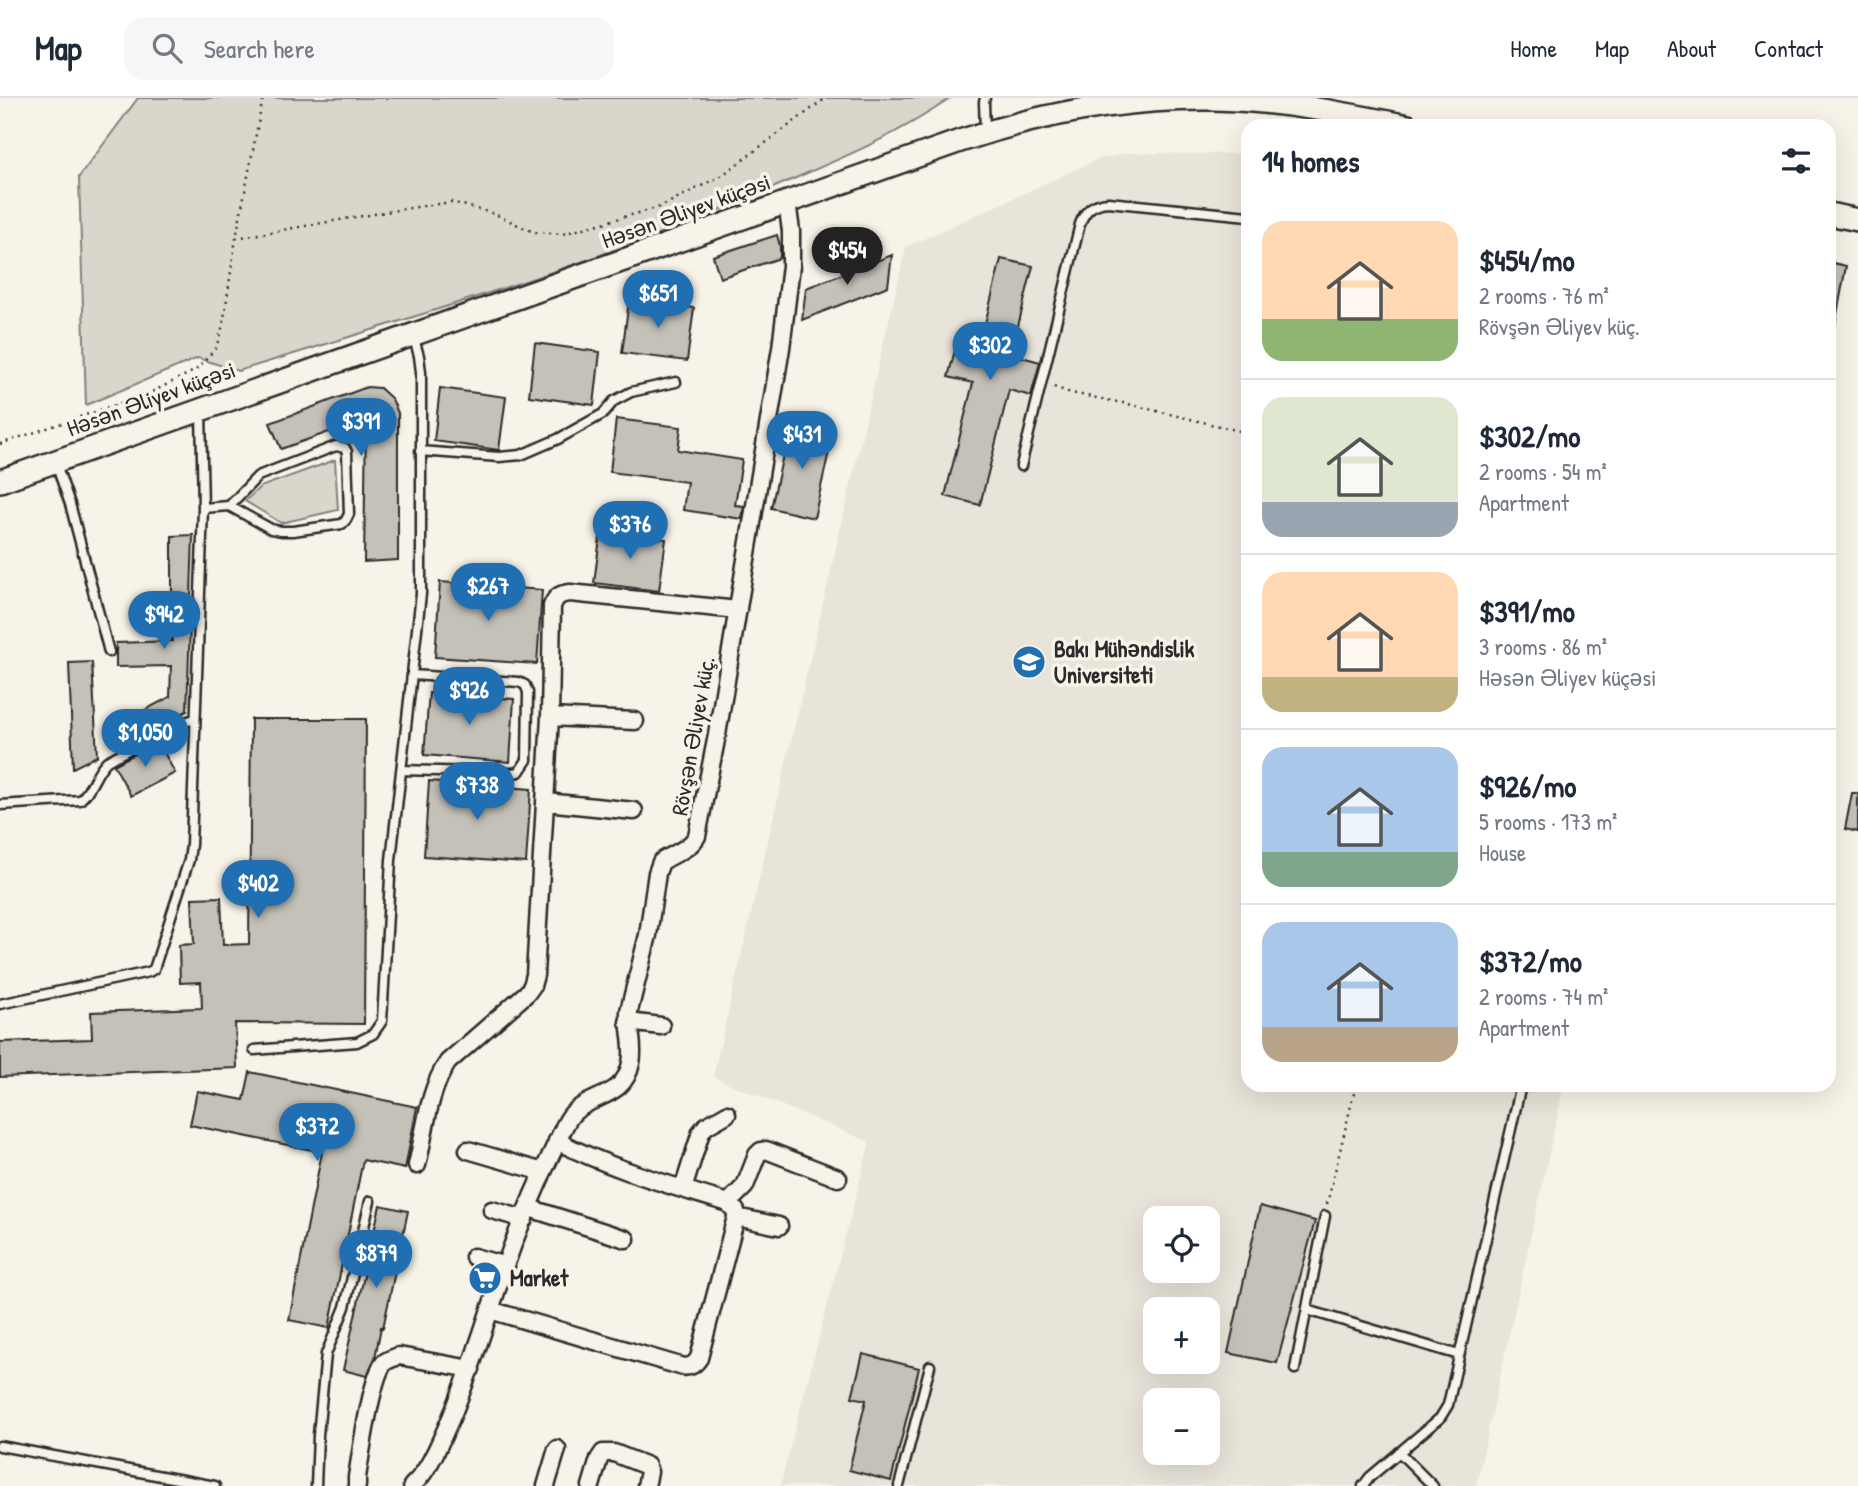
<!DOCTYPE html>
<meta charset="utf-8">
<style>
body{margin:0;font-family:"Patrick Hand",sans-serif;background:#f6f6f7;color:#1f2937;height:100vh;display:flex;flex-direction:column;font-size:26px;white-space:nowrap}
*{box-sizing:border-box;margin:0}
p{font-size:23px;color:#747a83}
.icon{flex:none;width:38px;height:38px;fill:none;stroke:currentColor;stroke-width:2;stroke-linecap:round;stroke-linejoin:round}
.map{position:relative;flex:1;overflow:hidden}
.details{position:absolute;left:1241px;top:21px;width:595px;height:973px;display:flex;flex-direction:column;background:#fff;border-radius:21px;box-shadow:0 7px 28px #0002}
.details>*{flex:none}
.buttons{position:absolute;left:1143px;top:1108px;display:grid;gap:14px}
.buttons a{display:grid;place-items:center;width:77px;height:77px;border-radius:14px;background:#fff;box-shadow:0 7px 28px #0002;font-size:35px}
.price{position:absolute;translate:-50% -60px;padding:0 16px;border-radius:24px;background:#1f6fb2;color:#fff;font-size:23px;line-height:46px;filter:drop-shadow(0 2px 4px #0008)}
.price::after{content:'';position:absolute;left:50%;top:42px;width:21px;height:16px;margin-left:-10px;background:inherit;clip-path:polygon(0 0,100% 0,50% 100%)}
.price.selected{background:#222;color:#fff}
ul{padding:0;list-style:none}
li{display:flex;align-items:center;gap:21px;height:175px;padding:0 21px}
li+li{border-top:2px solid #e0e1e3}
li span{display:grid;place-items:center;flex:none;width:196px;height:140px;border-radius:21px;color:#555}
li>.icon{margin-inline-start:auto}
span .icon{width:84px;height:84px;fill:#fffc;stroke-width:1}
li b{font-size:30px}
h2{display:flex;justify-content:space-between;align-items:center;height:84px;padding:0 21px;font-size:30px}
header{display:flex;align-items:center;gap:42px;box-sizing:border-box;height:98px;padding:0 35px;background:#fff;border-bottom:2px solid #e0e1e3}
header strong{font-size:33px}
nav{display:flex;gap:38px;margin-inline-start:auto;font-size:24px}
.search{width:490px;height:63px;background:#f6f6f7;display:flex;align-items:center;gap:18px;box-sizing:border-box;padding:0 24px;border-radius:21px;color:#747a83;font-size:26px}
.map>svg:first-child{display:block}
.built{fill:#e8e4da;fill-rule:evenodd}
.green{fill:#dad6cc;stroke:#82807c;stroke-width:2}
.building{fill:#c4c1b9;stroke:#2b2b2b;stroke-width:2}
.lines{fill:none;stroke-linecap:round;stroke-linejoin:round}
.service-casing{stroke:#2b2b2b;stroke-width:13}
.minor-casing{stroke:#2b2b2b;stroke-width:21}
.secondary-casing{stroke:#2b2b2b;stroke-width:26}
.path{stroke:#2b2b2b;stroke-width:2.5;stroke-dasharray:2 5;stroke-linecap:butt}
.service{stroke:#f7f3e8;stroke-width:8}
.minor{stroke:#f7f3e8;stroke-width:16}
.secondary{stroke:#f7f3e8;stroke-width:21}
.labels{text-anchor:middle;stroke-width:7;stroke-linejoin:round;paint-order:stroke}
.street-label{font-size:23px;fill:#2b2b2b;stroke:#f7f3e8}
.poi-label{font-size:23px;font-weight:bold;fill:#2b2b2b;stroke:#f7f3e8;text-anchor:start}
</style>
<header>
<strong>Map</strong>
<div class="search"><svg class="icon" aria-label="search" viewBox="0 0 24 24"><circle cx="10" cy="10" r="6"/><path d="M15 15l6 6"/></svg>Search here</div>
<nav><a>Home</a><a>Map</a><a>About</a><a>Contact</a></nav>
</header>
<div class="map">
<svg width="1858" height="1388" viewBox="0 0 1858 1388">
<rect width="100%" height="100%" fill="#f7f3e8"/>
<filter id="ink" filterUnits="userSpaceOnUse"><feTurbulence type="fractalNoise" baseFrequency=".0143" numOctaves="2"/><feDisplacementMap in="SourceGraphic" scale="14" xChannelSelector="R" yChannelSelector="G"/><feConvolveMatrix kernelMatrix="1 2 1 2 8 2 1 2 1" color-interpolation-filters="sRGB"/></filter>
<g filter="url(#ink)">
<path class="built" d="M 1127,55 L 1248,56 L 1248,987 L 1564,987 L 1476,1388 L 780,1388 L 870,1044 L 713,979 L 906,149 L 1099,61 ZM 1155,1120 L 1208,1120 L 1208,1172 L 1155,1172 ZM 1155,1211 L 1208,1211 L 1208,1264 L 1155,1264 ZM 1155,1302 L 1208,1302 L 1208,1354 L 1155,1354 Z"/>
<path class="green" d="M 138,0 L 951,0 C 891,42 827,66 761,95 C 591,167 414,219 238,273 L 198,260 L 86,307 L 79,79 Z
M 335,362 L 338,412 L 281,425 L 245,403 L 260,389 Z"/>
<path class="building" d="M 777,137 L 780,148 L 780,160 L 720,180 L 713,158 Z
M 892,157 L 888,188 L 802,222 L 806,190 Z
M 1001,161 L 1033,168 L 1011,256 L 1040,264 L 1031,298 L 1009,292 L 980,407 L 945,398 L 973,285 L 948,279 L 958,241 L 980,246 Z
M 1829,164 L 1846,168 L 1835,227 L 1829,227 Z
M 629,202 L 694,210 L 687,263 L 622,255 Z
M 535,245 L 600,254 L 594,307 L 529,298 Z
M 367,289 L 380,290 L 392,301 L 398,315 L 398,462 L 364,464 L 366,321 L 281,351 L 270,325 Z
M 440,290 L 506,299 L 499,352 L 434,343 Z
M 616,321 L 681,329 L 678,352 L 742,362 L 735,407 L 744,408 L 742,421 L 683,412 L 687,384 L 610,374 Z
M 790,326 L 833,336 L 814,420 L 771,410 Z
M 601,432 L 666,441 L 659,493 L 594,485 Z
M 193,437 L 187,613 L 117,650 L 116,627 L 170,599 L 171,568 L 116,569 L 116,545 L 172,543 L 172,438 Z
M 440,484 L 542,492 L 537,566 L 435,559 Z
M 92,564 L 97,658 L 73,670 L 69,565 Z
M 429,595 L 514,601 L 510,664 L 424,657 Z
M 251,621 L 366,621 L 364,926 L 235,925 L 237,970 L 0,979 L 0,944 L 92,941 L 91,914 L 202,910 L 201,884 L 180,885 L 179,847 L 194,846 L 192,800 L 221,799 L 223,847 L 249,846 Z
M 158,643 L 175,675 L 131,698 L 114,667 Z
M 429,683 L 531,691 L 526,765 L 424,758 Z
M 1852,695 L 1858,695 L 1858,734 L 1845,731 Z
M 250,974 L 417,1009 L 405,1071 L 363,1062 L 329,1230 L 289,1222 L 322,1054 L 190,1027 L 197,993 L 244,1002 Z
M 380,1107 L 408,1113 L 383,1230 L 381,1229 L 375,1260 L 367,1278 L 343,1272 Z
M 1260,1108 L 1315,1123 L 1277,1265 L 1228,1255 Z
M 863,1256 L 919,1270 L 891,1383 L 849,1372 L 866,1302 L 852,1299 Z"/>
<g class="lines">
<defs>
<path id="service" d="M 985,34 L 984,4 L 985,0
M 420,353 L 499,359 L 521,357 L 558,341 L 603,316 L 614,303 L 631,294 L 676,284
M 56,366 L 70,406 L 109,554
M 1021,368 L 1080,126 C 1085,112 1093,105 1108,104 L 1248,118
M 203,410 L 229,408 L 271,431 L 281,433 L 293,433 L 342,426 L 346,422 L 349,416 L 347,354 L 345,350 L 336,348 L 258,378 L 229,408
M 401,672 L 512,675 L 519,674 L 527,662 L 528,594 L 525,587 L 519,584 L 412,577
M 0,707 L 80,702 C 93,691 95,674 107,663 L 175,627 L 195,621
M 0,906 L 149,874 L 154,871 L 189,762 L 191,747 L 203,410 L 201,314
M 254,952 L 357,944 L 373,936 L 382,923 L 391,762 L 421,496 L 421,274 L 419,258 L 413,237
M 1307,1212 L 1459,1257
M 1295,1271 L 1325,1118
M 0,1348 L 215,1388
M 1399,1354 L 1433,1388
M 316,1388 L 318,1337 L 326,1256 L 345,1209 L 370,1103
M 899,1388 L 930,1268
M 1363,1388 L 1370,1379 L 1440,1320 L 1448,1307 L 1521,987"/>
<path id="minor" d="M 550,619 L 635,623
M 546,704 L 634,713
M 628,924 L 661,928
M 468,1052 L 543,1074
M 417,1067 C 425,1035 428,992 448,964 L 527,895 L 532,888 L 535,877 L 550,619 L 552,508 C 556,498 560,496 570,495 L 738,512
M 683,1091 L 701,1034 L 706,1028 L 727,1016
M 728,1105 L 745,1088 L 757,1057 L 761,1053 L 766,1052 L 838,1080
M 529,1110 L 626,1141
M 492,1112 L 524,1121
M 736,1119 L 779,1128
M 474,1159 L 506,1168
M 490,1212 L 680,1268 C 689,1270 694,1268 699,1260 L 736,1119 L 736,1113 L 728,1105 C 670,1087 611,1071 557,1043
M 357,1388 L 357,1379 C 361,1356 371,1280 384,1265 C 388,1261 394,1260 399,1258 L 471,1271
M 412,1388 C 429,1372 437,1351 447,1329 C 466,1287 479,1243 494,1200 C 511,1148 534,1091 558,1042 C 562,1034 566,1022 573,1015 C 594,995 624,1000 631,965 C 635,948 628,931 629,913 L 648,837 L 657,775 L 661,764 C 674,755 689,752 697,738 L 717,637 L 781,250 L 791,168 L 791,133 L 787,104
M 546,1388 L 557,1351
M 591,1388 L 599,1361 L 603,1355 L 614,1355 L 647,1368 L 649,1374 L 646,1388"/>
<path id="secondary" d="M 1829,116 L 1858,122
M 0,383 L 960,43 C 1040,16 1127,0 1212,1 C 1278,2 1343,15 1408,28"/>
</defs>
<use href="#service" class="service-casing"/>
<use href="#minor" class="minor-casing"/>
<use href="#secondary" class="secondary-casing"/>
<path class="path" d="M 236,140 L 403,111 L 452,104 L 495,116 L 533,134 L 563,136 L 660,109 L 721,78 L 826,0
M 1054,289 L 1071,295 L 1128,306 L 1248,335
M 0,346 L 150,295 L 196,272 L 216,250 L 223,227 L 236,140 L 263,0
M 1327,1106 L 1356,987"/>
<use href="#service" class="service"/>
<use href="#minor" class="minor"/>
<use href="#secondary" class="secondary"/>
</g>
</g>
<defs>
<symbol id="university-disc" viewBox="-11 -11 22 22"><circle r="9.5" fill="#1f6fb2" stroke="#f7f3e8"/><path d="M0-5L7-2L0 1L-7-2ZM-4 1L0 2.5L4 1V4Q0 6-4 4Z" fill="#fff"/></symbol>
<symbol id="supermarket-disc" viewBox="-11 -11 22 22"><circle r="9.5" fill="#1f6fb2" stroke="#f7f3e8"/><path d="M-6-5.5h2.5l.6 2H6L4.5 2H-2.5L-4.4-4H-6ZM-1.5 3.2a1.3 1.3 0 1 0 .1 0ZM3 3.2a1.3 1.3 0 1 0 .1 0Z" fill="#fff"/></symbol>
</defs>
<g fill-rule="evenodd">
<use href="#university-disc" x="1010" y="545" width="38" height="38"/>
<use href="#supermarket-disc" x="466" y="1161" width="38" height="38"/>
</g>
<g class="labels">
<g class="street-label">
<text transform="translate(686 113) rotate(-20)" y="8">Həsən Əliyev küçəsi</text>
<text transform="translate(151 301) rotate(-20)" y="8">Həsən Əliyev küçəsi</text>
<text transform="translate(693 638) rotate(-80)" y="8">Rövşən Əliyev küç.</text>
</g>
<g class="poi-label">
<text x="1054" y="559">Bakı Mühəndislik<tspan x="1054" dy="26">Universiteti</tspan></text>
<text x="510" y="1188">Market</text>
</g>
</g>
</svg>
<div class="buttons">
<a><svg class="icon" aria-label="locate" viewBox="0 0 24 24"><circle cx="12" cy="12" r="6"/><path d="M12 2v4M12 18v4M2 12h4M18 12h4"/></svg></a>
<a>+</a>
<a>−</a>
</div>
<b class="price selected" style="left:847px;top:189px">$454</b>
<b class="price" style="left:658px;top:232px">$651</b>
<b class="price" style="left:990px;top:284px">$302</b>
<b class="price" style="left:361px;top:360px">$391</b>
<b class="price" style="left:802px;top:373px">$431</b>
<b class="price" style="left:630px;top:463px">$376</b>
<b class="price" style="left:488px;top:525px">$267</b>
<b class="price" style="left:164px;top:553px">$942</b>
<b class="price" style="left:469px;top:629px">$926</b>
<b class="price" style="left:145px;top:671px">$1,050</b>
<b class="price" style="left:477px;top:724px">$738</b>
<b class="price" style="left:258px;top:822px">$402</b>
<b class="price" style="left:317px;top:1065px">$372</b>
<b class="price" style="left:376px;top:1192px">$879</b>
<section class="details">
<h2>14 homes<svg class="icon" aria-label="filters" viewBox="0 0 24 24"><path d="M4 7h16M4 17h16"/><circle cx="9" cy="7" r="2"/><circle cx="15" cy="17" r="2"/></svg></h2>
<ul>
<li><span style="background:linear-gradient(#ffd9b3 70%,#8fb573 0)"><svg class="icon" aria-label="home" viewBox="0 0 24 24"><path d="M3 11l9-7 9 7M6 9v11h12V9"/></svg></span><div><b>$454/mo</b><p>2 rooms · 76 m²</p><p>Rövşən Əliyev küç.</p></div></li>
<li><span style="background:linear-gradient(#dfe7d0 75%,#9aa5b1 0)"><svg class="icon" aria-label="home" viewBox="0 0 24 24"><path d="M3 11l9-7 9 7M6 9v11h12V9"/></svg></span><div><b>$302/mo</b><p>2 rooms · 54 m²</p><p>Apartment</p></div></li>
<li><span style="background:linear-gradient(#ffd9b3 75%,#c2b280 0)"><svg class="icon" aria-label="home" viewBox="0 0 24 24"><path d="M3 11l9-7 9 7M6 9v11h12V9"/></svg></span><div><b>$391/mo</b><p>3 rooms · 86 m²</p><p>Həsən Əliyev küçəsi</p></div></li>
<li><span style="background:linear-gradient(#a9c7e8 75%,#7fa58c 0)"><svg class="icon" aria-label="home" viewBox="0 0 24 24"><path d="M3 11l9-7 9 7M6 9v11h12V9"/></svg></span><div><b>$926/mo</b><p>5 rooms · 173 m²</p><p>House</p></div></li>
<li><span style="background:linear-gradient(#a9c7e8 75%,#b9a48a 0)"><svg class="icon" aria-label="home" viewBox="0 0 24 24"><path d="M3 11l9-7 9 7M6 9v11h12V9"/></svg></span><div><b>$372/mo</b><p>2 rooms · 74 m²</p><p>Apartment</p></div></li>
</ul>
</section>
</div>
